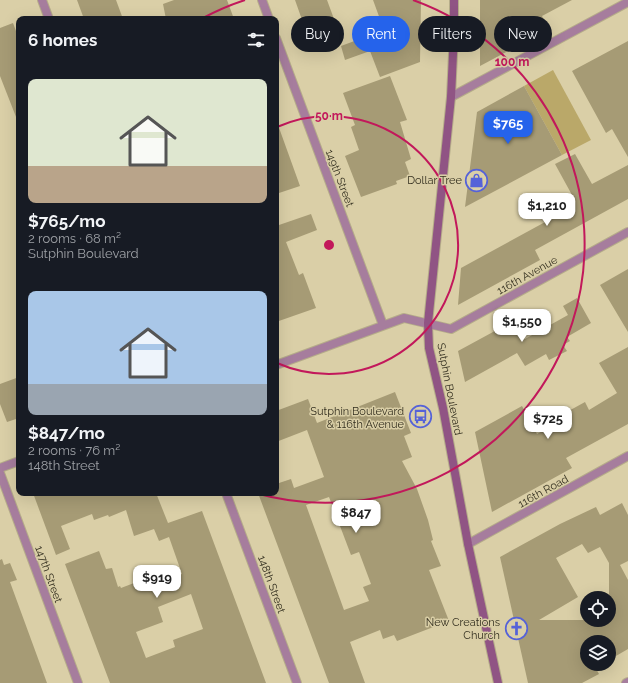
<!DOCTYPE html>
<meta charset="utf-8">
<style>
body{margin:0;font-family:Raleway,sans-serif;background:#242831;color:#f1f3f6;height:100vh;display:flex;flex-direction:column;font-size:15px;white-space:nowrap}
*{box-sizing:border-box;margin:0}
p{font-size:13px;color:#9ea1a6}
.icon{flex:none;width:22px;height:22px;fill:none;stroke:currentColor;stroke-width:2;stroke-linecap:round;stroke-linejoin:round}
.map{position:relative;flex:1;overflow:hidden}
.drawer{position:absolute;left:16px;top:16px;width:263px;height:480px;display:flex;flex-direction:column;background:#171b24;border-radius:8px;box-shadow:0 4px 16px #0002}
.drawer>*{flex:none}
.guide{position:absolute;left:291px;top:16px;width:277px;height:36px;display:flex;gap:8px}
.tools{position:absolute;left:580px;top:591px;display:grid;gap:8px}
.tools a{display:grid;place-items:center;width:36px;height:36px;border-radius:50%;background:#171b24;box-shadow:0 4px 16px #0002;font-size:20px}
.price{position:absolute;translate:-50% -34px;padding:0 9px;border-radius:8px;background:#fff;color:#222;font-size:13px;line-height:26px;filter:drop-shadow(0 1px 2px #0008)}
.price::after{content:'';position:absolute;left:50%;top:24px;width:12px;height:9px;margin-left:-6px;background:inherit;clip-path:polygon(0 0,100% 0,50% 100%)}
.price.active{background:#2563eb;color:#fff}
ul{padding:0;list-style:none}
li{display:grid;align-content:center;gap:8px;height:212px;padding:0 12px}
li span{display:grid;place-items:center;height:124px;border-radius:8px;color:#555}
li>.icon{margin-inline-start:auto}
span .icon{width:72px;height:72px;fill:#fffc;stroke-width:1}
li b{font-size:17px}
h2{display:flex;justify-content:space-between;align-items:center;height:48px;padding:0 12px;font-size:17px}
.chip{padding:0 14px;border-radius:18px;background:#171b24;box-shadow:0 4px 16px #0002;font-size:14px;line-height:36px}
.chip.active{background:#2563eb;color:#fff}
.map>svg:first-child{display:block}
.green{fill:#baa869}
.building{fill:#a69b75;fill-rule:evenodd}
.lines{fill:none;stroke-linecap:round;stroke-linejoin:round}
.street-casing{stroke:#b5ac89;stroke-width:10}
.secondary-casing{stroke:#b5ac89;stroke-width:10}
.street{stroke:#a67d9d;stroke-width:8}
.secondary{stroke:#905484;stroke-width:8}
.ring{fill:none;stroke:#c2185b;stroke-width:2}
.labels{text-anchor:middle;stroke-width:3;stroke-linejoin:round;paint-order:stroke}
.street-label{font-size:11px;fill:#332f1f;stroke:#dacfa7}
.poi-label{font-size:11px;fill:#332f1f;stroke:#dacfa7;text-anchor:end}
.centre{fill:#c2185b;stroke:#dacfa7;stroke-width:2}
.ring-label{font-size:12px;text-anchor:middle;font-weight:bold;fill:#c2185b;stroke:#dacfa7;stroke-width:3;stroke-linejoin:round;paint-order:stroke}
</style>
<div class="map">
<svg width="628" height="683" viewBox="0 0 628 683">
<rect width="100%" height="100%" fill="#dacfa7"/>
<path class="green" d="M 553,70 L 591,140 L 562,155 L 524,86 Z"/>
<path class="building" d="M 77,0 L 116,0 L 123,19 L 84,19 Z
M 174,0 L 227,0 L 234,19 L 166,19 L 163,4 Z
M 295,0 L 327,0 L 341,38 L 312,48 Z
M 373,0 L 421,0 L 420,62 L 380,77 L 370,51 L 345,60 L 341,46 L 384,30 Z
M 480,0 L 572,0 L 542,16 L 549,29 L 480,66 Z
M 13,23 L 19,39 L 19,122 L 18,122 L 0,76 L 0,28 Z
M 628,41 L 628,157 L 612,129 L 606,133 L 572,71 Z
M 390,76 L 407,120 L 400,122 L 411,159 L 405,162 L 410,176 L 396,181 L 397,184 L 361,197 L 345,156 L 359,150 L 351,127 L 355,125 L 343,93 Z
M 524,86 L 562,155 L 465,207 L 477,112 Z
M 276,125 L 278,125 L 300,186 L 276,194 Z
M 575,154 L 592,184 L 628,165 L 628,199 L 535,250 L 540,260 L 458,305 L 461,268 L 547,221 L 542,212 L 572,195 L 555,164 Z
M 311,214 L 317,230 L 286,242 L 299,275 L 303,273 L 316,308 L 276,322 L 276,219 L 277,219 L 279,225 Z
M 628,269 L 628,332 L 600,285 Z
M 577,298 L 591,323 L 567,337 L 570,341 L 563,345 L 567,351 L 549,360 L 546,354 L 525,366 L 517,353 L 465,382 L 458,351 L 515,320 L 525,339 L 568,315 L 563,306 Z
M 628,347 L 628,424 L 566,458 L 572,468 L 492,512 L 475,432 L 522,406 L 537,434 L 568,417 L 565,413 L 585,402 L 589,410 L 617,393 L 599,363 Z
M 19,377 L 19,418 L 7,422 L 0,404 L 0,384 Z
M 395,392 L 411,433 L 404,436 L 412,457 L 402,461 L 417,489 L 428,520 L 433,540 L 431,541 L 441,566 L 429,570 L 449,621 L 397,641 L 394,635 L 383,639 L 380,630 L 350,642 L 365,683 L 329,683 L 258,493 L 276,493 L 276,484 L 291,479 L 294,488 L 324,477 L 307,430 L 276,442 L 276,411 L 308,399 L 317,423 ZM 329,497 L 351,555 L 359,552 L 371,584 L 363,587 L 369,601 L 344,610 L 306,505 Z
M 33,493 L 156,493 L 168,523 L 202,511 L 266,683 L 110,683 L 65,564 L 99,551 L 106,569 L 112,568 L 118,587 L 120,586 L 121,588 L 147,578 L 149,585 L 182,574 L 169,537 L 159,541 L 154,529 L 134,536 L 126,510 L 109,517 L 108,515 L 94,520 L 92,514 L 61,526 L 70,549 L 56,555 ZM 191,594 L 203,629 L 173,640 L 175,647 L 146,658 L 136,632 L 163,622 L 158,607 Z
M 622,503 L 628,515 L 628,561 L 620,565 L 628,580 L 628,649 L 609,660 L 609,642 L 587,642 L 587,664 L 601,664 L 595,667 L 599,674 L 582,683 L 528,683 L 500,557 L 560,524 L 596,507 L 600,515 ZM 582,544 L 588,553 L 600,547 L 609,563 L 609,620 L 539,620 L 578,597 L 556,558 Z
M 2,559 L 4,565 L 10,563 L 17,580 L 10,582 L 47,683 L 0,683 L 0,560 Z"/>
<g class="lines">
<defs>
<path id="street" d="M 42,0 L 49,19
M 262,0 L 269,19
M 276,38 L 383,325
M 451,97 L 628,2
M 276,365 L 404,318 L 451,329 L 628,232
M 0,468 L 19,461
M 0,473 L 78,683
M 226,493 L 297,683
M 468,544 L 628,456
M 626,683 L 628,682"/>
<path id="secondary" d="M 454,0 L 454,32 L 451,97 L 428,323 L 429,348 L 443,408 L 468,544 L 498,683"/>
</defs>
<use href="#street" class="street-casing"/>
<use href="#secondary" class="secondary-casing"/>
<use href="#street" class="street"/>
<use href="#secondary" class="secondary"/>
</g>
<g class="ring">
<path d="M277 127A129 129 0 1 1 277 363"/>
<path d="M203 18A259 259 0 0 1 245 0M413 0A259 259 0 0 1 255 493"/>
</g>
<defs>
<symbol id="shop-ring" viewBox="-11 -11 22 22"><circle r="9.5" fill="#dacfa7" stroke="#5562d8" stroke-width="1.5"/><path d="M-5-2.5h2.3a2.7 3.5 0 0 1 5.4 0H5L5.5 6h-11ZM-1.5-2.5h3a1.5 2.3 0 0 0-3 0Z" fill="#5562d8"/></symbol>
<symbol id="bus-ring" viewBox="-11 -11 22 22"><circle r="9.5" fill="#dacfa7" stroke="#5562d8" stroke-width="1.5"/><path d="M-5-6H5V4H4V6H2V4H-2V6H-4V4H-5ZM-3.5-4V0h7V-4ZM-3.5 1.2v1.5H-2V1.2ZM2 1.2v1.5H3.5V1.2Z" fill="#5562d8"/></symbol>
<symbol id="church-ring" viewBox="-11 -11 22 22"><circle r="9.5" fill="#dacfa7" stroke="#5562d8" stroke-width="1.5"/><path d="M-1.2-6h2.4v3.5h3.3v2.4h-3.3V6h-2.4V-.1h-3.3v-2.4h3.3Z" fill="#5562d8"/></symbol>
</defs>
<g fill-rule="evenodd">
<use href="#shop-ring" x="464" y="168" width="25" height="25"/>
<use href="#bus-ring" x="408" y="404" width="25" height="25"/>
<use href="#church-ring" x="504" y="616" width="25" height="25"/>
</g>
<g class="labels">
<g class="street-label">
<text transform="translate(340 178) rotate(69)" y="4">149th Street</text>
<text transform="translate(527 275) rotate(-29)" y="4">116th Avenue</text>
<text transform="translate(450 389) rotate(79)" y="4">Sutphin Boulevard</text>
<text transform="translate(543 491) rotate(-29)" y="4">116th Road</text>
<text transform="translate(49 574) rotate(70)" y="4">147th Street</text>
<text transform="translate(272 584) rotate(70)" y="4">148th Street</text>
</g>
<g class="poi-label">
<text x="462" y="184">Dollar Tree</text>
<text x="404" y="415">Sutphin Boulevard<tspan x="404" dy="13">&amp; 116th Avenue</tspan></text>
<text x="500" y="626">New Creations<tspan x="500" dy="13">Church</tspan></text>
</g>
</g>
<circle cx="329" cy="245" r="6" class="centre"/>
<g class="ring-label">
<text x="512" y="66">100 m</text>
<text x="329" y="120">50 m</text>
</g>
</svg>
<div class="tools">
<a><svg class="icon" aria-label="locate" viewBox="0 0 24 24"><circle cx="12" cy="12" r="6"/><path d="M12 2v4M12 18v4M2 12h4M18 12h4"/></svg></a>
<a><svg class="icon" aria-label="layers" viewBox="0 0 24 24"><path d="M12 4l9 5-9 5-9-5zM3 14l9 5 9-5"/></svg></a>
</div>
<b class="price active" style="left:508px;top:145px">$765</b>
<b class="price" style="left:547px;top:227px">$1,210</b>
<b class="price" style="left:522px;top:343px">$1,550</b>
<b class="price" style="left:548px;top:440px">$725</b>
<b class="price" style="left:356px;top:534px">$847</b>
<b class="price" style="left:157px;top:599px">$919</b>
<div class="guide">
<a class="chip">Buy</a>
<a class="chip active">Rent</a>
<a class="chip">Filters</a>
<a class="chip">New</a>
</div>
<section class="drawer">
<h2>6 homes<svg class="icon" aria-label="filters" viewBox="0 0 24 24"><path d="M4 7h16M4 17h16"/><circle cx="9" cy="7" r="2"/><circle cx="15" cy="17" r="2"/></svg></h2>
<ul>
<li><span style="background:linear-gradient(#dfe7d0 70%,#b9a48a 0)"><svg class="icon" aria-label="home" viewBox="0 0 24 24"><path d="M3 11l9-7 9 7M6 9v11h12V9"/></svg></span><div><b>$765/mo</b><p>2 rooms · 68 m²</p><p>Sutphin Boulevard</p></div></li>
<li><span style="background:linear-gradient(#a9c7e8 75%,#9aa5b1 0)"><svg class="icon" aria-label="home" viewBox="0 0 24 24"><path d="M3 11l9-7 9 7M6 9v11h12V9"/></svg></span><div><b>$847/mo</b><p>2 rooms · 76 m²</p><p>148th Street</p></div></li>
</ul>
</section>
</div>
